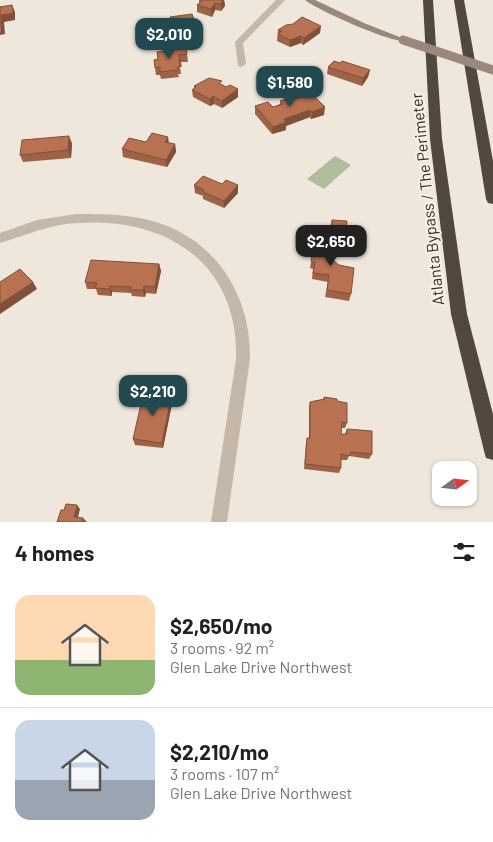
<!DOCTYPE html>
<meta charset="utf-8">
<style>
body{margin:0;font-family:Barlow,sans-serif;background:#f6f6f6;color:#202124;height:100vh;display:flex;flex-direction:column;font-size:19px;white-space:nowrap}
*{box-sizing:border-box;margin:0}
p{font-size:16px;color:#757577}
.icon{flex:none;width:28px;height:28px;fill:none;stroke:currentColor;stroke-width:2;stroke-linecap:round;stroke-linejoin:round}
.map{position:relative;height:522px;overflow:hidden}
.sheet{display:flex;flex-direction:column;background:#fff;flex:1}
.sheet>*{flex:none}
.needle{width:32px;rotate:75deg}
.fabs{position:absolute;left:432px;top:461px;display:grid;gap:10px}
.fabs a{display:grid;place-items:center;width:45px;height:45px;border-radius:10px;background:#fff;box-shadow:0 1px 4px #0004;font-size:25px}
.price{position:absolute;translate:-50% -42px;padding:0 11px;border-radius:10px;background:#224950;color:#fff;font-size:16px;line-height:32px;filter:drop-shadow(0 1px 2px #0008)}
.price::after{content:'';position:absolute;left:50%;top:30px;width:15px;height:11px;margin-left:-8px;background:inherit;clip-path:polygon(0 0,100% 0,50% 100%)}
.price.active{background:#222;color:#fff}
ul{padding:0;list-style:none}
li{display:flex;align-items:center;gap:15px;height:125px;padding:0 15px}
li+li{border-top:1px solid #e0e0e0}
li span{display:grid;place-items:center;flex:none;width:140px;height:100px;border-radius:15px;color:#555}
li>.icon{margin-inline-start:auto}
span .icon{width:60px;height:60px;fill:#fffc;stroke-width:1}
li b{font-size:21px}
h2{display:flex;justify-content:space-between;align-items:center;height:60px;padding:0 15px;font-size:21px}
.map>svg:first-child{display:block}
.green{fill:#afbc9e}
.lines{fill:none;stroke-linecap:round;stroke-linejoin:round}
.street{fill:#c5b8a9;fill-rule:evenodd}
.secondary{fill:#99887b;fill-rule:evenodd}
.highway{fill:#534840;fill-rule:evenodd}
.secondary-bridge{stroke:#99887b;stroke-width:9}
.wall{fill:#9e6246}
.shaded-wall{fill:#815039}
.building{fill:#b87251;stroke:#815039}
.labels{text-anchor:middle;stroke-width:4;stroke-linejoin:round;paint-order:stroke}
.street-label{font-size:16px;fill:#332d28;stroke:#f7f1e8}
</style>
<div class="map">
<svg width="493" height="522" viewBox="0 0 493 522">
<rect width="100%" height="100%" fill="#efe7dc"/>
<path class="green" d="M 335,156 L 351,165 L 324,189 L 307,179 Z"/>
<g class="lines">
<path class="street" d="M 276,0 L 285,0 L 243,43 L 246,64 L 241,67 L 238,66 L 235,42 Z
M 77,214 C 104,214 130,214 156,222 C 217,241 251,296 250,359 L 227,522 L 211,522 L 236,359 C 239,263 166,217 78,223 C 50,224 26,235 0,243 L 0,233 L 37,220 Z"/>
<path class="secondary" d="M 305,0 L 315,0 L 364,23 L 407,40 C 399,47 315,9 305,0 Z"/>
<path class="highway" d="M 423,0 L 433,0 L 442,139 L 467,314 L 493,414 L 493,460 L 486,458 L 484,451 L 451,314 L 430,139 Z
M 454,0 L 464,0 L 493,161 L 493,204 L 488,203 L 486,199 Z"/>
<path class="secondary-bridge" d="M 403,40 L 493,70"/>
</g>
<path class="wall" d="M 199,0 L 224,0 L 225,6 L 221,11 L 215,10 L 212,17 L 197,12 L 197,5 L 199,3 Z
M 170,17 L 197,32 L 175,35 L 171,24 Z
M 278,30 L 320,33 L 303,45 L 301,43 L 290,47 L 277,41 Z
M 157,52 L 187,54 L 188,62 L 181,62 L 182,67 L 180,67 L 181,74 L 178,74 L 179,77 L 161,79 L 160,75 L 156,75 L 154,60 L 158,59 Z
M 340,63 L 370,70 L 368,77 L 362,86 L 327,74 L 328,67 Z
M 222,85 L 226,87 L 238,89 L 238,97 L 222,108 L 214,104 L 210,106 L 193,97 L 192,90 L 194,88 L 194,86 Z
M 294,93 L 324,115 L 311,119 L 310,117 L 286,126 L 286,130 L 272,134 L 255,114 L 255,106 L 273,107 L 280,104 L 280,101 L 289,101 L 294,100 Z
M 146,142 L 169,143 L 175,144 L 176,152 L 167,167 L 123,157 L 122,149 Z
M 72,143 L 71,158 L 23,162 L 20,155 Z
M 222,184 L 238,185 L 238,193 L 224,208 L 203,199 L 203,196 L 195,193 L 194,185 Z
M 332,220 L 346,237 L 345,244 L 333,243 L 330,258 L 351,294 L 349,301 L 325,297 L 328,282 L 312,279 L 313,269 L 310,268 L 315,236 L 330,238 L 330,227 Z
M 159,264 L 161,271 L 156,294 L 146,293 L 145,297 L 132,296 L 131,293 L 112,292 L 112,296 L 98,295 L 96,289 L 87,289 L 85,282 Z
M 172,393 L 173,399 L 163,448 L 135,445 L 133,439 Z
M 324,397 L 337,401 L 347,423 L 345,428 L 341,428 L 341,434 L 345,434 L 347,429 L 372,454 L 369,459 L 349,456 L 347,460 L 341,460 L 341,468 L 339,473 L 304,469 L 306,443 L 307,438 L 309,438 L 309,407 L 310,402 L 323,399 Z"/>
<path class="shaded-wall" d="M 223,0 L 224,0 L 225,6 L 221,11 L 221,4 Z
M 215,3 L 215,10 L 212,17 L 211,9 Z
M 12,5 L 15,12 L 15,20 L 4,22 L 5,34 L 0,35 L 1,15 Z
M 196,25 L 197,32 L 175,35 L 175,28 Z
M 321,26 L 320,33 L 303,45 L 304,38 Z
M 301,36 L 301,43 L 290,47 L 290,40 Z
M 370,70 L 368,77 L 362,86 L 363,78 Z
M 238,89 L 238,97 L 222,108 L 222,101 Z
M 213,96 L 214,104 L 210,106 L 210,99 Z
M 325,107 L 324,115 L 311,119 L 312,112 Z
M 310,110 L 310,117 L 286,126 L 286,130 L 272,134 L 273,127 L 284,119 Z
M 69,136 L 72,143 L 71,158 L 68,150 Z
M 168,137 L 169,144 L 165,142 Z
M 175,144 L 176,152 L 167,167 L 166,160 Z
M 238,185 L 238,193 L 224,208 L 224,201 Z
M 159,264 L 161,271 L 156,294 L 155,287 Z
M 33,282 L 37,289 L 0,314 L 0,304 Z
M 110,286 L 112,292 L 112,296 L 109,289 Z
M 144,286 L 146,293 L 145,297 L 143,290 Z
M 172,393 L 173,399 L 163,448 L 162,443 Z
M 77,505 L 80,509 L 77,521 L 74,517 Z
M 83,518 L 87,522 L 82,522 Z"/>
<path class="building" d="M 203,0 L 223,0 L 221,4 L 215,3 L 211,9 L 197,5 Z
M 12,5 L 13,13 L 1,15 L 2,27 L 0,27 L 0,6 L 0,7 Z
M 192,14 L 196,25 L 175,28 L 170,17 Z
M 302,17 L 321,26 L 304,38 L 301,36 L 290,40 L 278,34 L 282,31 L 278,30 L 286,25 L 293,24 Z
M 186,48 L 187,54 L 178,55 L 181,60 L 179,60 L 180,67 L 177,67 L 178,70 L 160,72 L 160,67 L 155,68 L 154,60 L 158,59 L 157,52 Z
M 334,61 L 340,63 L 342,61 L 370,70 L 363,78 L 328,67 Z
M 209,78 L 222,81 L 219,83 L 226,87 L 230,85 L 238,89 L 222,101 L 213,96 L 210,99 L 192,90 L 196,87 L 194,86 Z
M 307,89 L 325,107 L 312,112 L 310,110 L 284,119 L 286,122 L 273,127 L 255,106 L 268,102 L 273,107 L 283,104 L 280,101 L 286,99 L 289,101 L 299,98 L 294,93 Z
M 152,133 L 168,137 L 165,142 L 175,144 L 166,160 L 122,149 L 129,138 L 146,142 Z
M 69,136 L 68,150 L 20,155 L 22,140 Z
M 203,176 L 222,184 L 226,180 L 238,185 L 224,201 L 203,192 L 204,190 L 194,185 Z
M 332,220 L 347,221 L 346,237 L 331,235 Z
M 315,236 L 333,238 L 330,258 L 339,265 L 354,268 L 351,294 L 327,290 L 329,275 L 313,273 L 315,262 L 311,261 Z
M 91,260 L 159,264 L 155,287 L 144,286 L 143,290 L 130,290 L 131,287 L 110,286 L 109,289 L 95,288 L 97,283 L 85,282 Z
M 20,269 L 33,282 L 0,304 L 0,282 Z
M 144,391 L 172,393 L 162,443 L 133,439 Z
M 324,397 L 337,399 L 337,401 L 347,403 L 347,423 L 342,422 L 341,434 L 347,434 L 347,429 L 372,431 L 372,454 L 351,452 L 349,456 L 341,454 L 341,468 L 305,464 L 307,438 L 310,438 L 310,402 L 325,399 Z
M 66,504 L 77,505 L 74,517 L 83,518 L 82,522 L 57,522 L 61,510 L 64,510 Z"/>
<g class="labels">
<g class="street-label">
<text transform="translate(427 199) rotate(-96)" y="6">Atlanta Bypass / The Perimeter</text>
</g>
</g>
</svg>
<div class="fabs">
<a><svg class="needle" viewBox="-14 -14 28 28"><path d="M0-13l5 13h-10z" fill="#e53935"/><path d="M0 13l5-13h-10z" fill="#757577"/></svg></a>
</div>
<b class="price" style="left:169px;top:60px">$2,010</b>
<b class="price" style="left:290px;top:108px">$1,580</b>
<b class="price active" style="left:331px;top:267px">$2,650</b>
<b class="price" style="left:153px;top:417px">$2,210</b>
</div>
<section class="sheet">
<h2>4 homes<svg class="icon" aria-label="filters" viewBox="0 0 24 24"><path d="M4 7h16M4 17h16"/><circle cx="9" cy="7" r="2"/><circle cx="15" cy="17" r="2"/></svg></h2>
<ul>
<li><span style="background:linear-gradient(#ffd9b3 65%,#8fb573 0)"><svg class="icon" aria-label="home" viewBox="0 0 24 24"><path d="M3 11l9-7 9 7M6 9v11h12V9"/></svg></span><div><b>$2,650/mo</b><p>3 rooms · 92 m²</p><p>Glen Lake Drive Northwest</p></div></li>
<li><span style="background:linear-gradient(#c9d6e8 60%,#9aa5b1 0)"><svg class="icon" aria-label="home" viewBox="0 0 24 24"><path d="M3 11l9-7 9 7M6 9v11h12V9"/></svg></span><div><b>$2,210/mo</b><p>3 rooms · 107 m²</p><p>Glen Lake Drive Northwest</p></div></li>
</ul>
</section>
